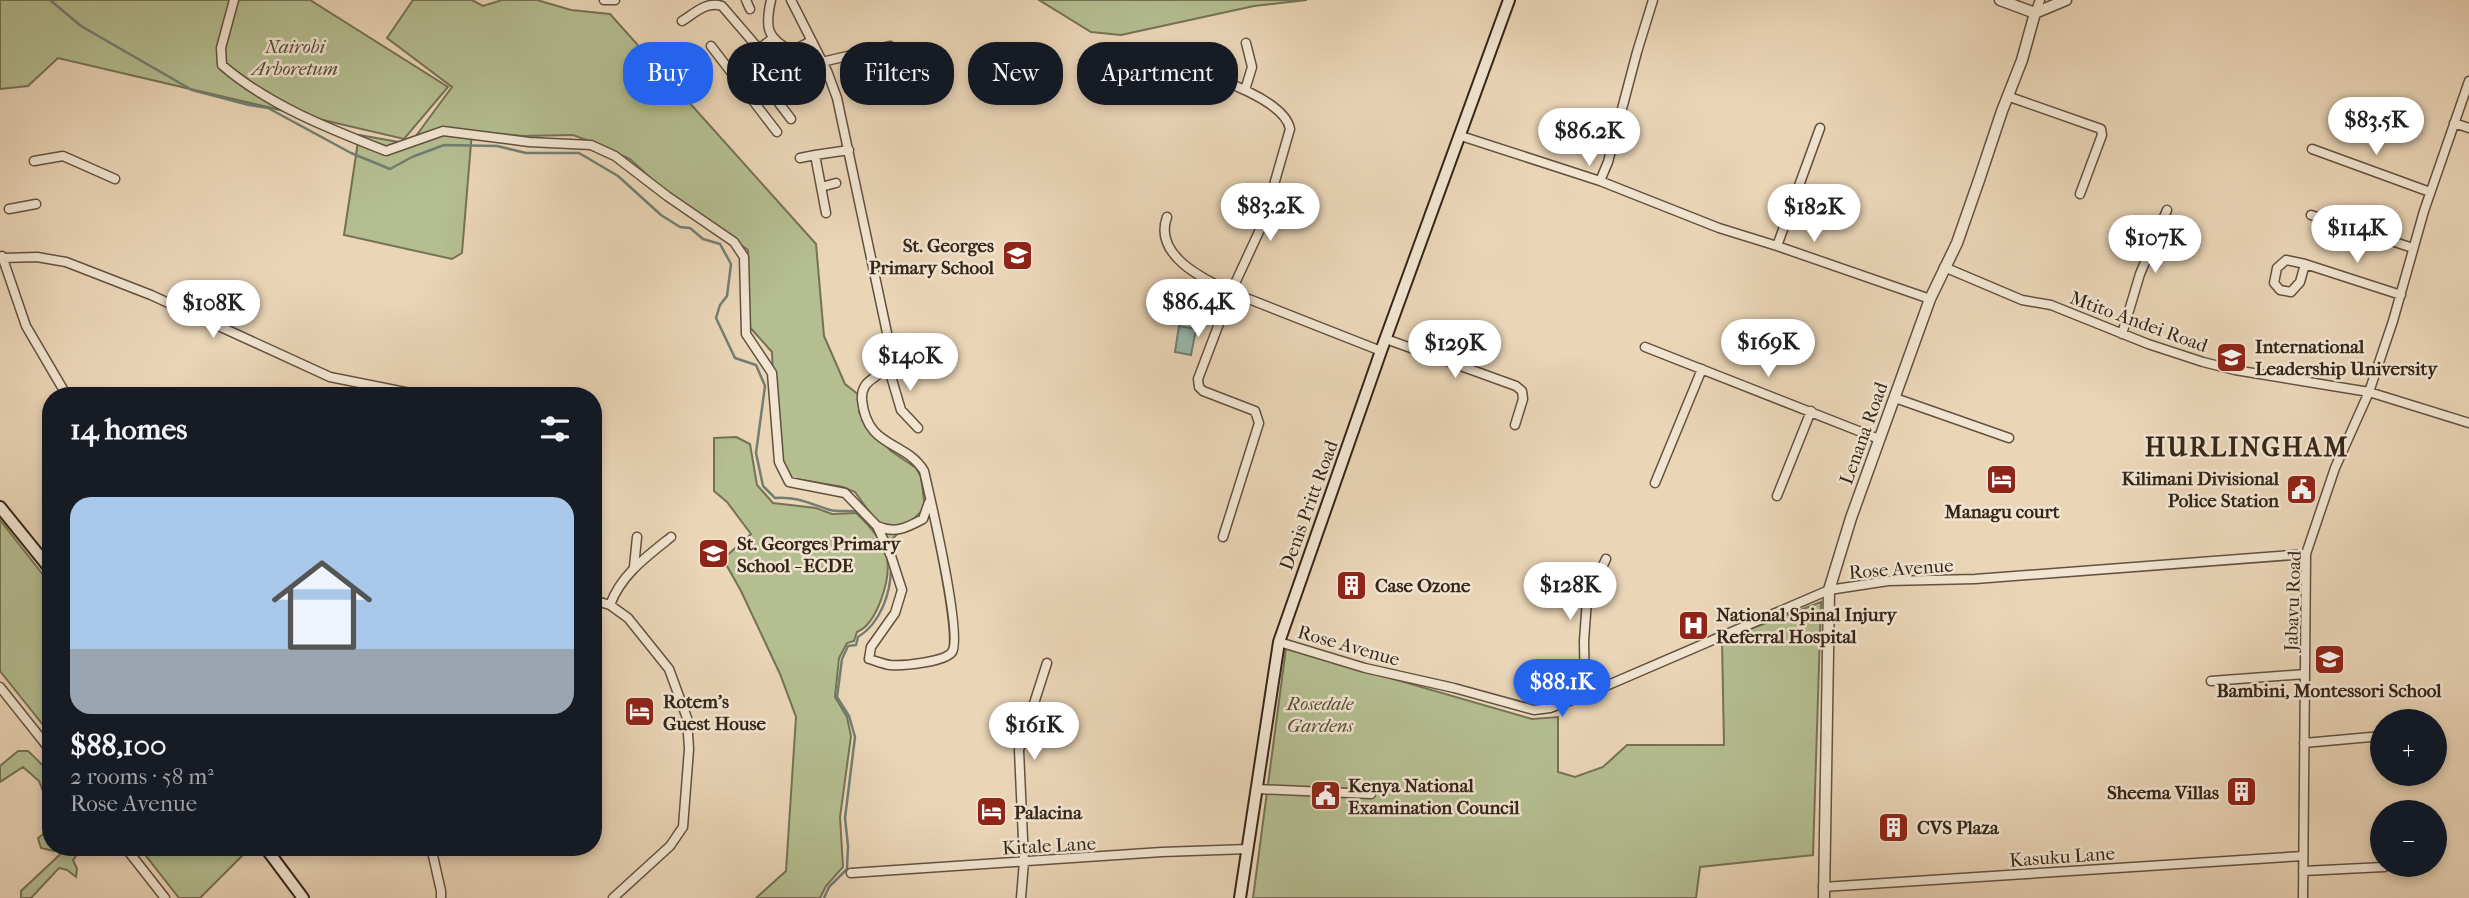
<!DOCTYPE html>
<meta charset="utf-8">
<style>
body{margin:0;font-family:"IM FELL French Canon",serif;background:#242831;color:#f1f3f6;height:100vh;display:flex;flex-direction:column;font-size:26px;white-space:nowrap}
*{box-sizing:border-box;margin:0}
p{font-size:23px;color:#9ea1a6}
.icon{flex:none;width:38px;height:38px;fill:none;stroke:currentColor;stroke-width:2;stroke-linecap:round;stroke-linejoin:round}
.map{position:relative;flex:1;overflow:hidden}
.panel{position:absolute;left:42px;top:387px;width:560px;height:469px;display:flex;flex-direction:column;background:#171b24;border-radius:28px;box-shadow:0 4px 10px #0003}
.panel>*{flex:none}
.top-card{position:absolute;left:623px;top:42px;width:665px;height:63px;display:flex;gap:14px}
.fabs{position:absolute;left:2370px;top:709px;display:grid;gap:14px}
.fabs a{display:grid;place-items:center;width:77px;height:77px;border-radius:50%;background:#171b24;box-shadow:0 4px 10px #0003;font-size:35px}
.price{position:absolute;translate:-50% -60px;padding:0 16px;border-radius:24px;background:#fff;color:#222;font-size:23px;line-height:46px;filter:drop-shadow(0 2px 4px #0008)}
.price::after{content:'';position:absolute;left:50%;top:42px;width:21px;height:16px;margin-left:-10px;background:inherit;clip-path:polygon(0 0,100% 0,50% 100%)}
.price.selected{background:#2563eb;color:#fff}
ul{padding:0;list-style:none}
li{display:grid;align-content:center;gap:14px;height:371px;padding:0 28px}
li+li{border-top:2px solid #363941}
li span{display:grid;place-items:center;height:217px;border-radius:21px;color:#555}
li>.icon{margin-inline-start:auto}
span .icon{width:126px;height:126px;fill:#fffc;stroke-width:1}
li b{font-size:30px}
h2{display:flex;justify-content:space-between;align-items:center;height:84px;padding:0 28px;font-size:30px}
.chip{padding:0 24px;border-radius:28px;background:#171b24;box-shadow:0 4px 10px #0003;font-size:24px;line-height:63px}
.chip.selected{background:#2563eb;color:#fff}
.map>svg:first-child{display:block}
.green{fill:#b4be91;stroke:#757255;stroke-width:2}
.water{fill:#98b9af;stroke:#717e73;stroke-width:2}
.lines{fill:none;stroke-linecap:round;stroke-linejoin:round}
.stream{stroke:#717e73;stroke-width:2.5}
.minor-casing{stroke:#635140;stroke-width:11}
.tertiary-casing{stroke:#635140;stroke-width:13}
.secondary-casing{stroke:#362519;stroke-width:14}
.minor{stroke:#f1e4d0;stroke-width:8}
.tertiary{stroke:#f1e4d0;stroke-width:10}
.secondary{stroke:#f1e4d0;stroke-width:10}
.labels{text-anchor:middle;stroke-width:5;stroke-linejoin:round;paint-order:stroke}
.park-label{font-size:19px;font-style:italic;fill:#564b37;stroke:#f1e4d0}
.poi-label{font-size:19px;font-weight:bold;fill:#362519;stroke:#f1e4d0;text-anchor:start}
.street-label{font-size:19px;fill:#362519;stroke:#f1e4d0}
.district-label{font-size:26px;font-weight:bold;letter-spacing:2px;fill:#362519;stroke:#f1e4d0}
</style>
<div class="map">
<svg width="2469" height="898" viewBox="0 0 2469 898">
<rect width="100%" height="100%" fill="#ead5b7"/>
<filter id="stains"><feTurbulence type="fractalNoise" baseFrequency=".00286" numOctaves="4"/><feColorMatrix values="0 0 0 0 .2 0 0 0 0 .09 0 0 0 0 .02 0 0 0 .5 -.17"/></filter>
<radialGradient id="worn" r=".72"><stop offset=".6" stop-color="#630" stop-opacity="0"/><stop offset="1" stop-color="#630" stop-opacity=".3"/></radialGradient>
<path class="green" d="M 0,0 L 310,0 L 448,87 L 404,139 L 58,58 L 28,86 L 0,89 Z
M 413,0 L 472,0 L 483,6 L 502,0 L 537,0 L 571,10 L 610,14 L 816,244 L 824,336 L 845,384 L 859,395 L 859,412 L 870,429 L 891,451 L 916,468 L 921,477 L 925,508 L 890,541 L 855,492 L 843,487 L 790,478 L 783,470 L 774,406 L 772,352 L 747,324 L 748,250 L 665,191 L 630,159 L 600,145 L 573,135 L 523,136 L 472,131 L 462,253 L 452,259 L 344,235 L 359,135 L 410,144 L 452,87 L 387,38 Z
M 1039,0 L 1307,0 L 1254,6 L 1121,35 L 1091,32 Z
M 736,437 L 750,444 L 757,485 L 773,503 L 816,508 L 832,514 L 856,513 C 869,525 883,540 887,558 C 891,579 877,624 857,632 L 854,641 L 847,643 L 839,658 L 835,697 L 847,717 L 851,736 L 840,817 L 843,867 L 826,886 L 820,898 L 756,898 L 786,871 L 796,717 L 780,674 L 741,591 L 723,559 L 751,534 L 727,502 L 714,491 L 714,438 Z
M 0,520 L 51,585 L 51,735 L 0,671 Z
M 1821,602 L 1813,855 L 1700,867 L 1696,898 L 1253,898 L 1286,648 L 1532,719 L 1558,717 L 1558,772 L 1575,777 L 1603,767 L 1627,745 L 1724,745 L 1722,640 Z
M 18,751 L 28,751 C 46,768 51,770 51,796 L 45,796 L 39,781 L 23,767 L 0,782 L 0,766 Z
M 51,828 L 51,847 L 58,847 L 54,851 L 41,848 L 38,838 Z
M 68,847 L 83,847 L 73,860 L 77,869 L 76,877 L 67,870 L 59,868 L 31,898 L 21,898 L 21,891 Z
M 139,847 L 251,847 L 200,898 L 179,898 Z"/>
<path class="water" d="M 1179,326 L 1196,329 L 1191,355 L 1175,352 Z"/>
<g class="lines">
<path class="stream" d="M 50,0 L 81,26 L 192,90 L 249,105 L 268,108 L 351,153 L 390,169 L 412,157 L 444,145 L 497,146 L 526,153 L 579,153 L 618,176 L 661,215 L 680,227 L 690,228 L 703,239 L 720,244 L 731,264 L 727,296 L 720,305 L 716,318 L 735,358 L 756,365 L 765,386 L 756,453 L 763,486 L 775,498 C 796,496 811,504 830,510 C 839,512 850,510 858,512
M 824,898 L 829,887 L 847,869 L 848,846 L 845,818 L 855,737 L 849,716 L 837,697 L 842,659 L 848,646 L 856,645 L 858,637 C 881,623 891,592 891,567"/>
<defs>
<path id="minor" d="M 234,0 L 221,48 L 222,65 C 268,105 330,129 386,151 L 443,131 L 529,142 L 591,145 L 615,156 L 667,196 L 734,242 L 744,257 L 746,334 L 772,373 L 779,462 L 789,482 L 845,493 L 877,526 L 891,556 L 902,590 L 895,613 L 871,647 L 869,659 C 876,661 883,664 890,665 C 903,666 945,662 952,652 C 963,637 930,497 924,471 C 905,440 867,449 862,400 C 860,372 891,383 890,347 L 837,98 L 827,71 L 791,0
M 604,0 L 615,0
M 746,0 L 750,9
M 771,0 C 765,27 766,38 792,51 L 811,41
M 1653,0 L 1637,52 L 1608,162 L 1600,181 L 1719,228 L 1777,246 L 1930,299
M 2035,13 L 2040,0
M 682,21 C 695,13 706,1 722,6 L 759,49 L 773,38
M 711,46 L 777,132
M 767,62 C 761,85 778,101 791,119
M 822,62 L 890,46
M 731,70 L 759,49 L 789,93
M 1245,90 L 1252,67 L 1246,43
M 2007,96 L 2101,129 L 2102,135 L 2080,194
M 2454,123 L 2469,128
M 1461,136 L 1600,181
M 2312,149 L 2430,192
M 815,155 L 849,150
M 800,158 L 815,155 L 826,213
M 34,161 L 63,156 L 115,179
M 821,187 L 836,183
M 9,209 L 36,204
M 2311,215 L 2413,248
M 1167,217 C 1153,255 1203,279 1231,292 L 1263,223 L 1290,129 C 1285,101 1217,77 1191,71 L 1186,72 L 1182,78
M 1777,246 L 1820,128
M 2,256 L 26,326 L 67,396
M 3,258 L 37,257 L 66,262 L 151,295 L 330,377 L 425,396
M 2286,260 L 2305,264 L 2300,282 L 2291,292 L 2280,290 L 2274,283 L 2277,268 Z
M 2305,264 L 2401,295
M 1944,267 L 2022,300 L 2051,305 L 2148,344 L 2203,362 L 2235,370 L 2369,392 L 2469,423
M 2122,334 L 2140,274 L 2167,210
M 1386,339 L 1516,386 L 1522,391 L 1523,399 L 1515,425
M 1645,347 L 1879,439
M 888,366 L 901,410 L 918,428
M 1895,398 L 2009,438
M 1655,483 L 1702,369
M 1777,496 L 1811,411
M 877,526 C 895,534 906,528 923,519 L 929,502
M 1223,537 L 1259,423 L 1255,411 L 1203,391 L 1199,387 L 1198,379 L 1231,292 L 1381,351
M 634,567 L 637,537
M 593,600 L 610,605 L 628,618 L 669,669 L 687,718 L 689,749 L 683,827 L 670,846 L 613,898
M 610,605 C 621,575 646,557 671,537
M 1279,642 L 1365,668 L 1454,688 L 1534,710 L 1550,708 L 1585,695 L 1829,590 L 1888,581 L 1975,579 L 2306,554
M 2211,681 L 2305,674
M 0,687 L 51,751
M 1585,695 L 1584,641 L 1587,600 L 1606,559
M 2304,743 L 2382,736
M 1257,789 L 1371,794
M 125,847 L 165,898
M 431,847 L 441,891 L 441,898
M 2303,871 L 2384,867
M 851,873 L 1162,852 L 1248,849
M 1823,887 L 2303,856
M 1021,898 L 1024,861 L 1019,750 L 1047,663
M 2303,898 L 2306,554 L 2335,468 L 2369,392 L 2393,321 L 2424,211 L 2469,81"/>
<path id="tertiary" d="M 2000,0 L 2035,13 L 2066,0
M 1824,898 L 1829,590 L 1851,518 L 1930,299 L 1957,243 L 1979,180 L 2002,111 L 2022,60 L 2035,13"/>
<path id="secondary" d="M 0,507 L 51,570
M 265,847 L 303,898
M 1240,898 L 1279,642 L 1381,351 L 1509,0"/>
</defs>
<use href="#minor" class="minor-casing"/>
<use href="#tertiary" class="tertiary-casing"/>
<use href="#secondary" class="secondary-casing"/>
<use href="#minor" class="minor"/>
<use href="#tertiary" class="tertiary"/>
<use href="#secondary" class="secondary"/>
</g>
<defs>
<symbol id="school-square" viewBox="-11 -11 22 22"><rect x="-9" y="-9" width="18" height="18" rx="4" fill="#8f2418" stroke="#f1e4d0"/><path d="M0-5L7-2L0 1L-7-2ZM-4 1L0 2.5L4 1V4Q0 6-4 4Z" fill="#fff"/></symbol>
<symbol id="university-square" viewBox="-11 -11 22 22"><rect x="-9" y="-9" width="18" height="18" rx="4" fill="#8f2418" stroke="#f1e4d0"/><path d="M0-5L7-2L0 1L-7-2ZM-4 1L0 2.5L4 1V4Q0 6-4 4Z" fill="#fff"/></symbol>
<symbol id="hotel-square" viewBox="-11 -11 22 22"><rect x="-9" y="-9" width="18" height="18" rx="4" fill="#8f2418" stroke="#f1e4d0"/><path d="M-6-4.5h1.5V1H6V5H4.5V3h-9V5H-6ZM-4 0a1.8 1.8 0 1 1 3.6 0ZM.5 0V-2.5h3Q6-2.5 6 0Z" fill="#fff"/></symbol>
<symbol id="civic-square" viewBox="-11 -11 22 22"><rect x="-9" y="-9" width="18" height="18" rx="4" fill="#8f2418" stroke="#f1e4d0"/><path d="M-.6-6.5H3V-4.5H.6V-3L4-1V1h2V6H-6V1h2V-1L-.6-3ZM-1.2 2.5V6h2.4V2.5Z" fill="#fff"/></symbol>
<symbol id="building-square" viewBox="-11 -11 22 22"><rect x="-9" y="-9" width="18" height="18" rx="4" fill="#8f2418" stroke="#f1e4d0"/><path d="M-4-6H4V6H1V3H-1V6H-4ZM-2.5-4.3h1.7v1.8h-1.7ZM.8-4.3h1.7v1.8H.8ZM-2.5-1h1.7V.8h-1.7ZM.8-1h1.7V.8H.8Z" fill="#fff"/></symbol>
<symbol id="hospital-square" viewBox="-11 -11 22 22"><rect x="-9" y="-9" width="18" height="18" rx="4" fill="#8f2418" stroke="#f1e4d0"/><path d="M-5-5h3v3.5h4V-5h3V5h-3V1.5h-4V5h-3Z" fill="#fff"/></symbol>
</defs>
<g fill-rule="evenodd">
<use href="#school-square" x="1000" y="238" width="35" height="35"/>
<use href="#university-square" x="2214" y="340" width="35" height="35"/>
<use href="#hotel-square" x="1984" y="462" width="35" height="35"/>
<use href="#civic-square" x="2284" y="472" width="35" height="35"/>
<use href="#school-square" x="696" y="536" width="35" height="35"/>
<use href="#building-square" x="1334" y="568" width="35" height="35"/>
<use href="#hospital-square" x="1676" y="608" width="35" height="35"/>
<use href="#school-square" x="2312" y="642" width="35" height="35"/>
<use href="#hotel-square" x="622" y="694" width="35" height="35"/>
<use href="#building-square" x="2224" y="774" width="35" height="35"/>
<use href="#civic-square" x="1308" y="778" width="35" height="35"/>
<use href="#hotel-square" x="974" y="794" width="35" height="35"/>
<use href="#building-square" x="1876" y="810" width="35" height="35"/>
</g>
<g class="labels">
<g class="park-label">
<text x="295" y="53">Nairobi<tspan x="295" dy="22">Arboretum</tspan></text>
<text x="1320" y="710">Rosedale<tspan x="1320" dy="22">Gardens</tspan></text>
</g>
<g class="poi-label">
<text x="994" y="252" text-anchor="end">St. Georges<tspan x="994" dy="22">Primary School</tspan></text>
<text x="2255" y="353">International<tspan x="2255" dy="22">Leadership University</tspan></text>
<text x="2279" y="485" text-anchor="end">Kilimani Divisional<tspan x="2279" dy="22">Police Station</tspan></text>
<text x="2002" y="518" text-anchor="middle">Managu court</text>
<text x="737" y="550">St. Georges Primary<tspan x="737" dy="22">School - ECDE</tspan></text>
<text x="1375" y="592">Case Ozone</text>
<text x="1716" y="621">National Spinal Injury<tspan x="1716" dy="22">Referral Hospital</tspan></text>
<text x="2329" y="697" text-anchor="middle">Bambini, Montessori School</text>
<text x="663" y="708">Rotem's<tspan x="663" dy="22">Guest House</tspan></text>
<text x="1348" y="792">Kenya National<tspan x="1348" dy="22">Examination Council</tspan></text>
<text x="2219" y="799" text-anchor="end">Sheema Villas</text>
<text x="1014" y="819">Palacina</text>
<text x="1917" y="834">CVS Plaza</text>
</g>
<g class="street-label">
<text transform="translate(2139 321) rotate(20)" y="7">Mtito Andei Road</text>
<text transform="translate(1863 433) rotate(-70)" y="7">Lenana Road</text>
<text transform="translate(1308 505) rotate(-70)" y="7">Denis Pritt Road</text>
<text transform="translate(1901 568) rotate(-4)" y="7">Rose Avenue</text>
<text transform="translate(2292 601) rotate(-88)" y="7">Jabavu Road</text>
<text transform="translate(1349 645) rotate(16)" y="7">Rose Avenue</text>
<text transform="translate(1049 845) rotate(-3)" y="7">Kitale Lane</text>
<text transform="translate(2062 856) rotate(-4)" y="7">Kasuku Lane</text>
</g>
<g class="district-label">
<text x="2247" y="456">HURLINGHAM</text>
</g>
</g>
<rect width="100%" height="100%" filter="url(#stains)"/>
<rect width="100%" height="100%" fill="url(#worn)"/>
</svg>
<div class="fabs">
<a>+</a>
<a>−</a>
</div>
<b class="price" style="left:2376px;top:157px">$83.5K</b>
<b class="price" style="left:1589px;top:168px">$86.2K</b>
<b class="price" style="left:1270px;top:243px">$83.2K</b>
<b class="price" style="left:1814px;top:244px">$182K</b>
<b class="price" style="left:2357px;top:265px">$114K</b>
<b class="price" style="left:2155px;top:275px">$107K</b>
<b class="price" style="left:1198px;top:339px">$86.4K</b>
<b class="price" style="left:213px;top:340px">$108K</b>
<b class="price" style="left:1768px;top:379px">$169K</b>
<b class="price" style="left:1455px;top:380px">$129K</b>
<b class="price" style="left:910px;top:393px">$140K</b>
<b class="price" style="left:1570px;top:622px">$128K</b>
<b class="price selected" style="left:1562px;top:719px">$88.1K</b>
<b class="price" style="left:1034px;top:762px">$161K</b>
<div class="top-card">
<a class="chip selected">Buy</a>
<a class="chip">Rent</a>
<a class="chip">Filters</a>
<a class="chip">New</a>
<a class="chip">Apartment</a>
</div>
<section class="panel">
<h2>14 homes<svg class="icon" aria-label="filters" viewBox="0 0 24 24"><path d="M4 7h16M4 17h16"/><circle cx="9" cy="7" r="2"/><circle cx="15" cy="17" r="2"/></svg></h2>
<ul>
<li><span style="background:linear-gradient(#a9c7e8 70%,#9aa5b1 0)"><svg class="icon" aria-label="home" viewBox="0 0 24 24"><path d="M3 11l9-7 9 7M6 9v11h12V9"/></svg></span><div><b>$88,100</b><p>2 rooms · 58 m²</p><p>Rose Avenue</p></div></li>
</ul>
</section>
</div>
